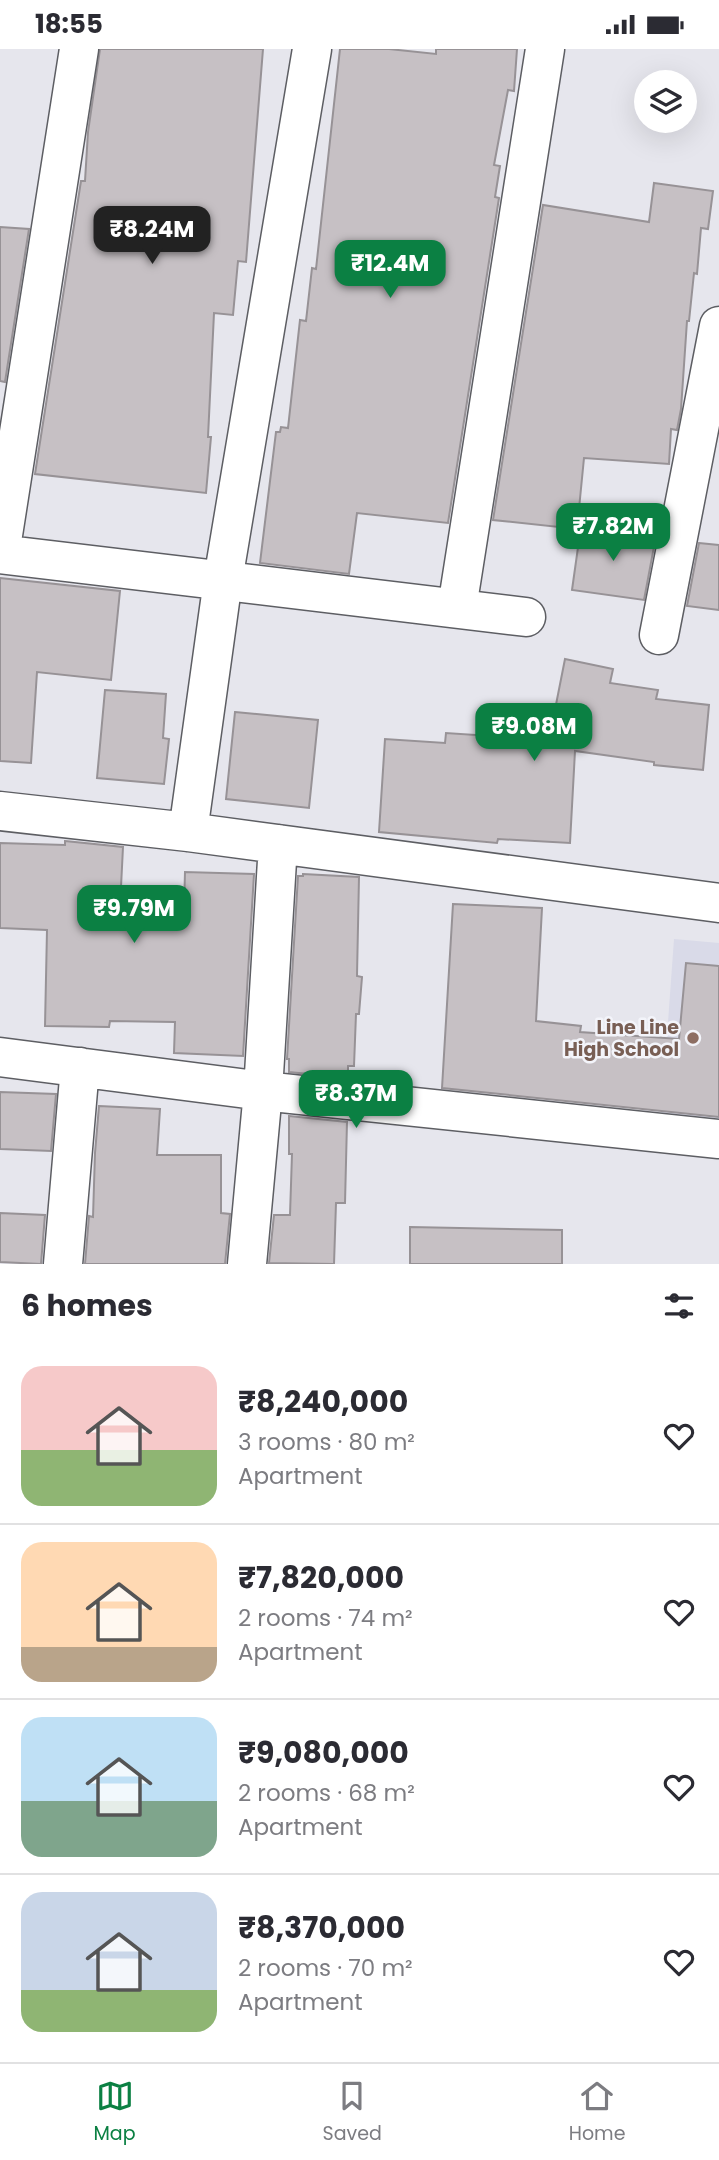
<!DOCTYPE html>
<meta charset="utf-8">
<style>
body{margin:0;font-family:Poppins,sans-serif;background:#f7f7f7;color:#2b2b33;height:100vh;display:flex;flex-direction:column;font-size:26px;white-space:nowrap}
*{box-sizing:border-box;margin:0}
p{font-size:23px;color:#7c7c81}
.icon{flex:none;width:38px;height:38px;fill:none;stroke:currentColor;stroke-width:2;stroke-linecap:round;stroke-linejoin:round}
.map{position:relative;height:1215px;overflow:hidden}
.side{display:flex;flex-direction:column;background:#fff;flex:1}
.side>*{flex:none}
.controls{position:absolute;left:634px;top:21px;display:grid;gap:14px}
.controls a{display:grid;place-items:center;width:63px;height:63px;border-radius:50%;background:#fff;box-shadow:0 7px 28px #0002;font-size:35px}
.price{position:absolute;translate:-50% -60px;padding:0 16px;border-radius:14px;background:#0b8043;color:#fff;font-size:23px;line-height:46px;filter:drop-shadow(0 2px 4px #0008)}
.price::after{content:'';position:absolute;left:50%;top:42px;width:21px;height:16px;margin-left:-10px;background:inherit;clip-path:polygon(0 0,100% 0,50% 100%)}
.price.selected{background:#222;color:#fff}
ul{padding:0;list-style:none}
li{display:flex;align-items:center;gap:21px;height:175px;padding:0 21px}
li+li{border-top:2px solid #e1e1e2}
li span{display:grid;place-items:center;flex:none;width:196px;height:140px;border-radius:21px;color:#555}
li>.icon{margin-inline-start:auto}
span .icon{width:84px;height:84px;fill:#fffc;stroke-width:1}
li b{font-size:30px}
h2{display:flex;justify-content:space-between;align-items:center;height:84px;padding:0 21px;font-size:30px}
.status{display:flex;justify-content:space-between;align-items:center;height:49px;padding:0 35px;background:#fff;direction:ltr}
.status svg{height:19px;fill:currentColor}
.tabs{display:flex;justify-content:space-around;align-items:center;height:98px;border-top:2px solid #e1e1e2;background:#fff;font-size:19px;color:#7c7c81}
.tabs a{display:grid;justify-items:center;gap:4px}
.tabs .selected{color:#0b8043}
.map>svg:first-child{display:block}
.built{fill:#d9dae8}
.building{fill:#c6c0c4;stroke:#979296;stroke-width:2}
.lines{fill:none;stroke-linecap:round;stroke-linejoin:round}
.minor-casing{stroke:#5d5e63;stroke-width:41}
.minor{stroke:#fff;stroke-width:38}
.education-dot{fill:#8d6e63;stroke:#f3f4fa;stroke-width:2.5}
.labels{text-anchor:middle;stroke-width:5;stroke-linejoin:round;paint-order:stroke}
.education-label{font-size:19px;font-weight:bold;fill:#785e54;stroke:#f3f4fa;text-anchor:end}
</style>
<div class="status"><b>18:55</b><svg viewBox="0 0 49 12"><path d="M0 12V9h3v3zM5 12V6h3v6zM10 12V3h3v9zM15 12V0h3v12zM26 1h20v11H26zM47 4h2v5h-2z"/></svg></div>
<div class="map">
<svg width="719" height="1215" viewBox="0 0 719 1215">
<rect width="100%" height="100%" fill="#e6e6ed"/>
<path class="built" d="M 674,890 L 719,894 L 719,1088 L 660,1084 Z"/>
<path class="building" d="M 100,0 L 263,0 L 246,213 L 238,212 L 233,266 L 214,264 L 208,388 L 211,388 L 206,444 L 35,425 L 81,132 L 85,132 L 88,83 Z
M 340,0 L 389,0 L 436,5 L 436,0 L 517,0 L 514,42 L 508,41 L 494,116 L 500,117 L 495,148 L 499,149 L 448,474 L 357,464 L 349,525 L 260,514 L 276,383 L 280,383 L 281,378 L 288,379 L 300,271 L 306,272 L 312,219 L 316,220 Z
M 654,134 L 713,142 L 708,180 L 701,179 L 697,225 L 694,224 L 689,272 L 687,272 L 681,360 L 677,381 L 671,380 L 669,415 L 584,409 L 577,480 L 493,471 L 543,156 L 649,173 Z
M 0,178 L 29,180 L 5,333 L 0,332 Z
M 581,477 L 656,487 L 644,551 L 572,541 Z
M 699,494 L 719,496 L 719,561 L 687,557 Z
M 0,529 L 120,542 L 111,631 L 37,623 L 31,714 L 0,712 Z
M 565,610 L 613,620 L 610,634 L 658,641 L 656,650 L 709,656 L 703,721 L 654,716 L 654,713 L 575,702 L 570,794 L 498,790 L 497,794 L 379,783 L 385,690 L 445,694 L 446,684 L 549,691 Z
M 105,641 L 166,645 L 163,689 L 169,690 L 164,735 L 97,729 Z
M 235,663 L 318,671 L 309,759 L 226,750 Z
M 65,792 L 123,798 L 120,858 L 184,860 L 185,823 L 254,825 L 243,1007 L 174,1004 L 175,973 L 110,972 L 109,978 L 45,977 L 47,881 L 0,879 L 0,794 L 65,796 Z
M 303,825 L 359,828 L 357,927 L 362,928 L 359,965 L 356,965 L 354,1017 L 348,1017 L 348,1029 L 289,1023 L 289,1010 L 287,1010 L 298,827 L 303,827 Z
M 453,855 L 542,859 L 536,972 L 581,977 L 580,983 L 679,990 L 686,914 L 719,917 L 719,1068 L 442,1039 Z
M 0,1043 L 56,1045 L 51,1102 L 0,1100 Z
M 99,1057 L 160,1060 L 157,1106 L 221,1106 L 221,1164 L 230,1165 L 225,1215 L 85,1215 L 89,1167 L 93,1168 L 95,1104 Z
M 289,1067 L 347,1073 L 345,1154 L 336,1154 L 334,1215 L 269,1214 L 274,1166 L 290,1166 L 292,1105 L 289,1105 Z
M 0,1164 L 45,1166 L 41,1215 L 0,1213 Z
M 410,1178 L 562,1181 L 562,1215 L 410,1215 Z"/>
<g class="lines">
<defs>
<path id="minor" d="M 0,505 L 526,568
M 0,505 L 79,0
M 457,559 L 545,0
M 659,586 L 719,277
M 0,762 L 188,783 L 719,854
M 188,783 L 223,531 L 312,0
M 0,1008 L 263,1042 L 719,1090
M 63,1215 L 80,1018
M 247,1215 L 263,1042 L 278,795"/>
</defs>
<use href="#minor" class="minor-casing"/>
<use href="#minor" class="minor"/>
</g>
<circle class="education-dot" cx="693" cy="989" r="7"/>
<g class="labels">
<g class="education-label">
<text x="679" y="985">Line Line<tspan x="679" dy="22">High School</tspan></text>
</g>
</g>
</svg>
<div class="controls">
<a><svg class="icon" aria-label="layers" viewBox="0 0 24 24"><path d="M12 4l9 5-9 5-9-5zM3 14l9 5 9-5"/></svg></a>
</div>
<b class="price selected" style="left:152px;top:217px">₹8.24M</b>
<b class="price" style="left:390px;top:251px">₹12.4M</b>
<b class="price" style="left:613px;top:514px">₹7.82M</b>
<b class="price" style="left:534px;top:714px">₹9.08M</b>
<b class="price" style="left:134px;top:896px">₹9.79M</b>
<b class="price" style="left:356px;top:1081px">₹8.37M</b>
</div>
<section class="side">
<h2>6 homes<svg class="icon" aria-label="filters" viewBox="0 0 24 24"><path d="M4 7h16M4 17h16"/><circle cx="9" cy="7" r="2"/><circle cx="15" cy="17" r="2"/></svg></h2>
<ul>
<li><span style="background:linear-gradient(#f6c9c9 60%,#8fb573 0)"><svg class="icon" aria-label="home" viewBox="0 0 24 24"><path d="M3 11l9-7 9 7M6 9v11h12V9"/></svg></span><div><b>₹8,240,000</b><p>3 rooms · 80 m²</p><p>Apartment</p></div><svg class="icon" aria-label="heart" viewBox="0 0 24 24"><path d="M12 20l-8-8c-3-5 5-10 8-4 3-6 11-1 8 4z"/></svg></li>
<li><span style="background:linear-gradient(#ffd9b3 75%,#b9a48a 0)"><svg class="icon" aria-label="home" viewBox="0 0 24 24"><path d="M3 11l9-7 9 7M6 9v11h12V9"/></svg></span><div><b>₹7,820,000</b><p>2 rooms · 74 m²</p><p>Apartment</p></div><svg class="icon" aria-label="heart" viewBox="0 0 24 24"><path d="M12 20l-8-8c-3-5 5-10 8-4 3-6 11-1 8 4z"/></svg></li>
<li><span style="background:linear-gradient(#bfe0f5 60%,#7fa58c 0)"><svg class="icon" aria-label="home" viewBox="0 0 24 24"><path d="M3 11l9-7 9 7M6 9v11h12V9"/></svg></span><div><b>₹9,080,000</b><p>2 rooms · 68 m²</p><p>Apartment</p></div><svg class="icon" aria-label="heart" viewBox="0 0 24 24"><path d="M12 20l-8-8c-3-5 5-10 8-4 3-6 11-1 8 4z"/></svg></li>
<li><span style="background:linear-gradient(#c9d6e8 70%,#8fb573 0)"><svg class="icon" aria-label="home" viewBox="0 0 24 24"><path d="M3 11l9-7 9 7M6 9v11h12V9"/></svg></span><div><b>₹8,370,000</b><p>2 rooms · 70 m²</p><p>Apartment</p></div><svg class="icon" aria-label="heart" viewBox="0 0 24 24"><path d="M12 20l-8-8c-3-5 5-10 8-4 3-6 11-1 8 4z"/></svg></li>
</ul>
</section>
<nav class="tabs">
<a class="selected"><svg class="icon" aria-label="map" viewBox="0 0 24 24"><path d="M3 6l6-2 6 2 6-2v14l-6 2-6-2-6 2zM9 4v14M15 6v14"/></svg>Map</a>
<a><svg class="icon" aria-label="saved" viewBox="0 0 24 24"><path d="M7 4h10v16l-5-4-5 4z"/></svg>Saved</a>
<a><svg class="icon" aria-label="home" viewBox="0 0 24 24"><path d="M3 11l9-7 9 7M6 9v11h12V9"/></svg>Home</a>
</nav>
